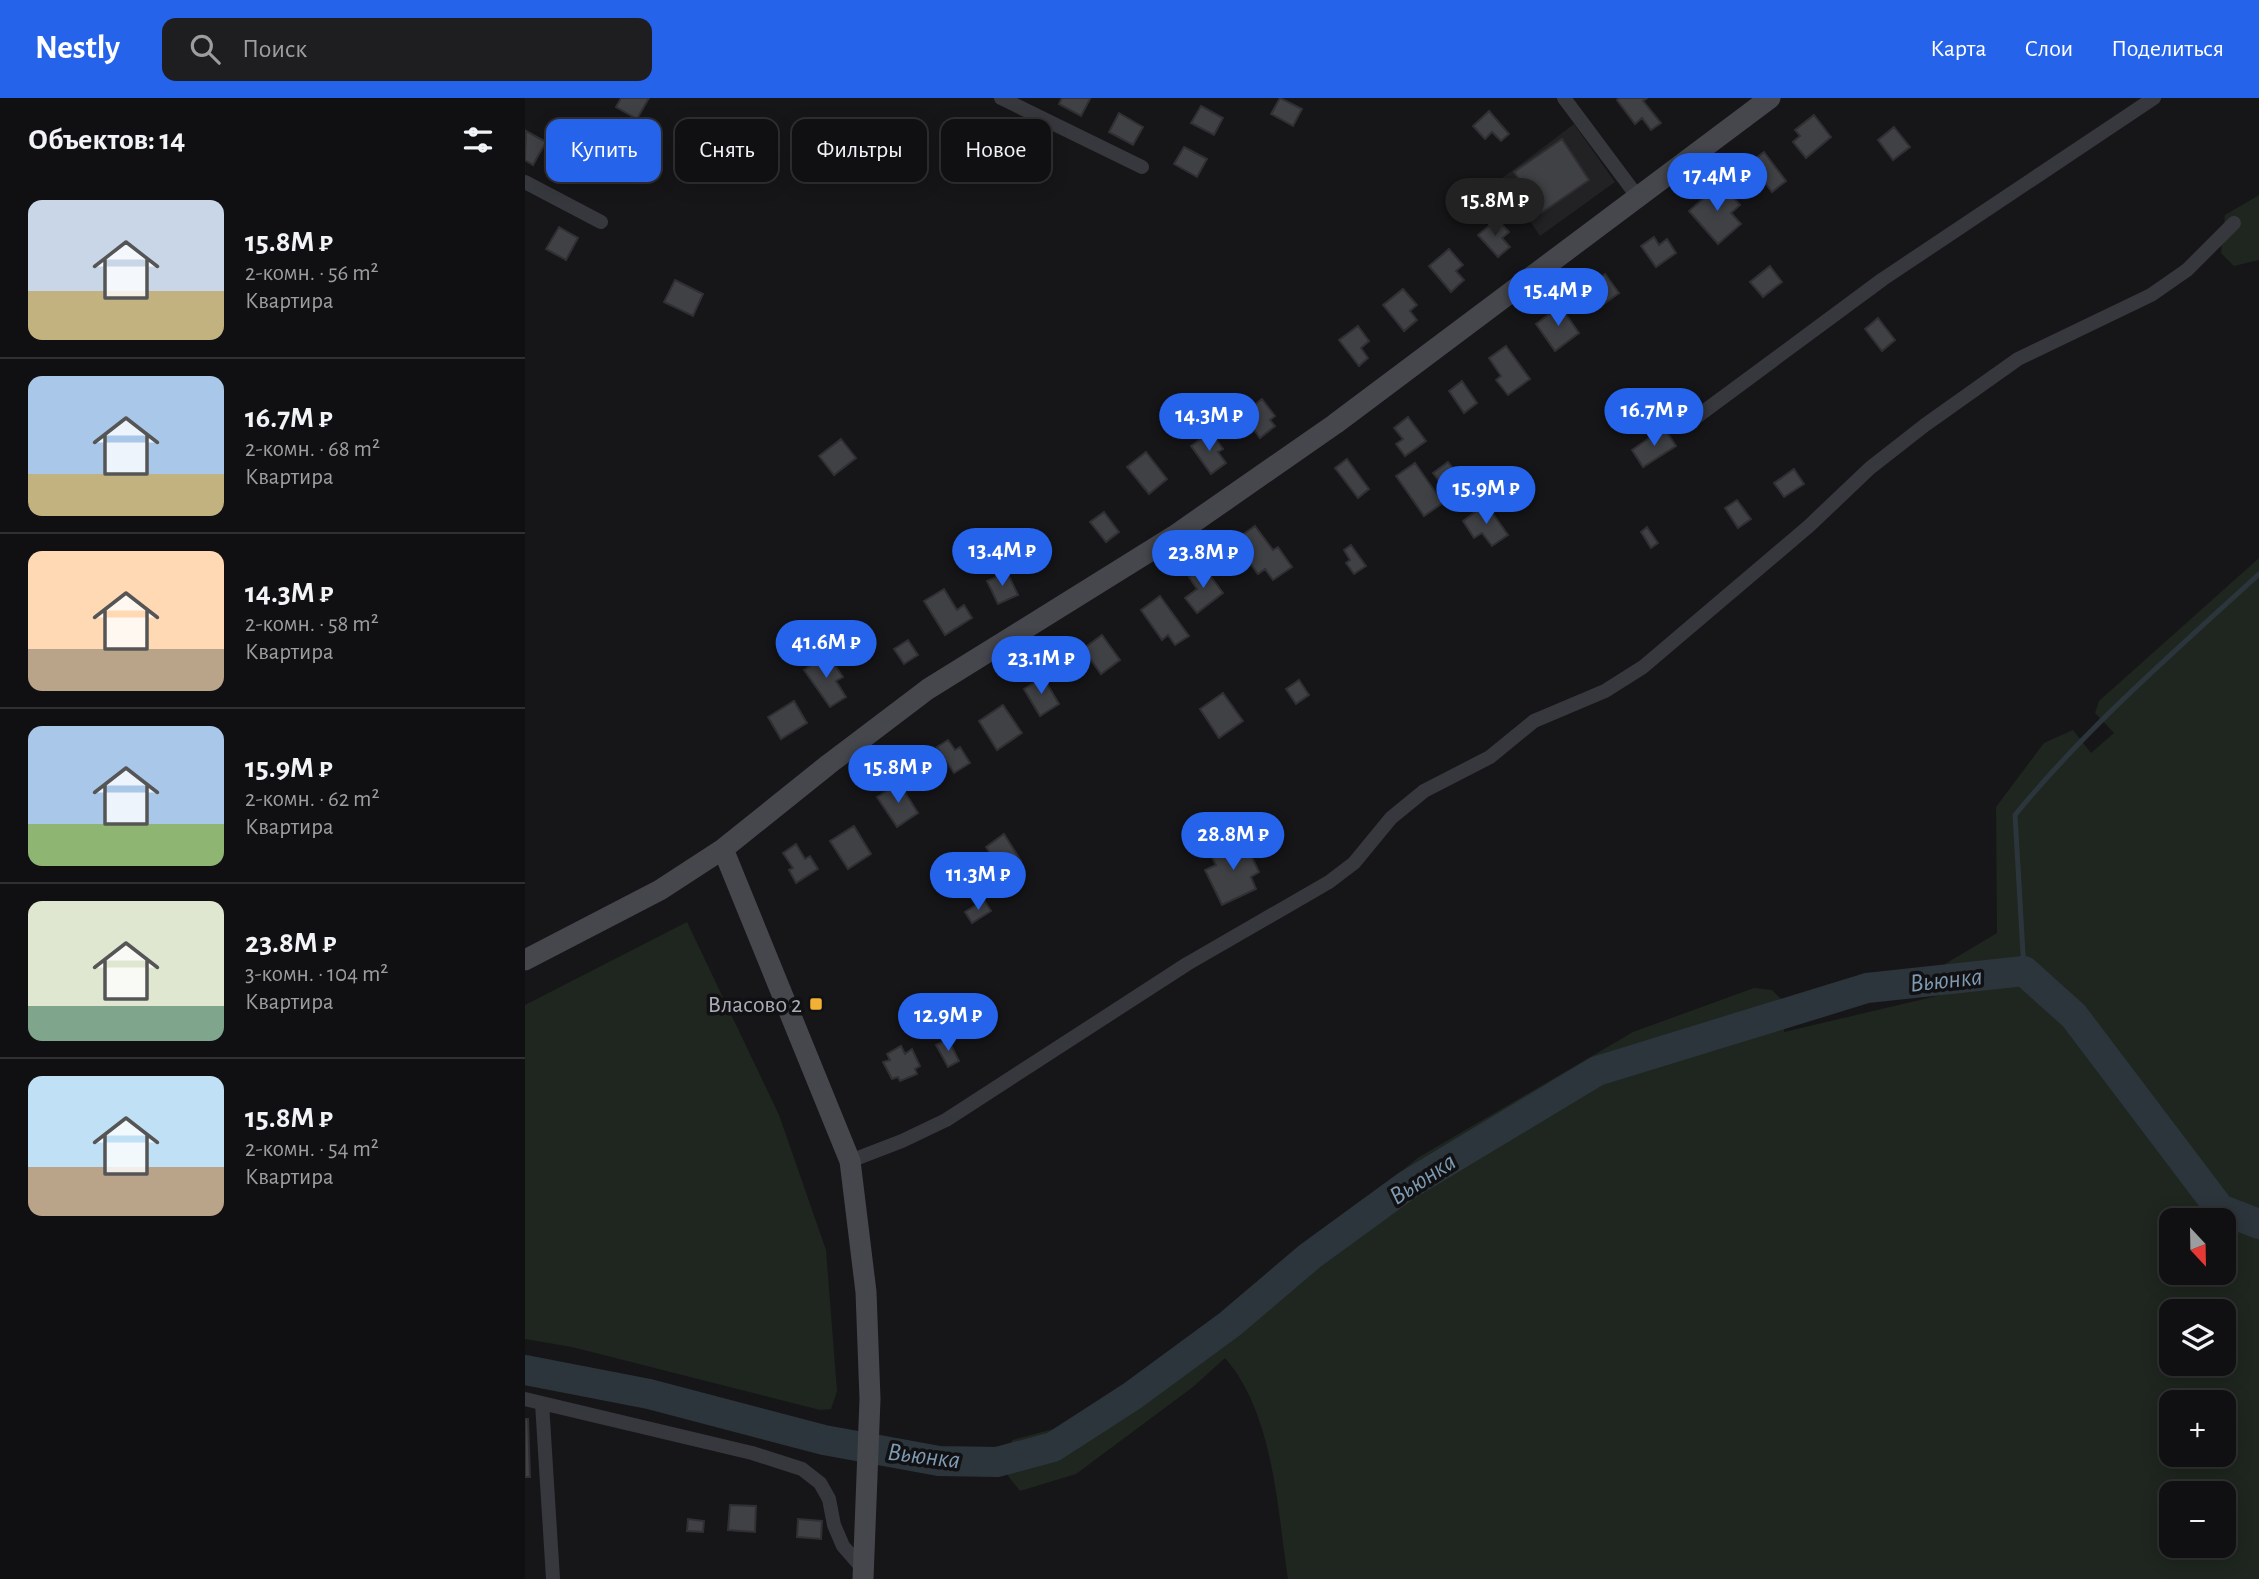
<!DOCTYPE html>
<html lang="ru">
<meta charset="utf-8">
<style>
body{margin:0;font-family:"Alegreya Sans",sans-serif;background:#1e1e20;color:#f1f3f6;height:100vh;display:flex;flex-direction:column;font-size:26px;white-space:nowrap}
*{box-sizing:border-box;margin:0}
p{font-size:23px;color:#9c9d9f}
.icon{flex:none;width:38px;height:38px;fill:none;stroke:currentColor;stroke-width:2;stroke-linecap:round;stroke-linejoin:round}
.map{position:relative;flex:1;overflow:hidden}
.details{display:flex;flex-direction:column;background:#101012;width:525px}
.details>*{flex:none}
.top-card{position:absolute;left:21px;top:21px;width:665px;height:63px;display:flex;gap:14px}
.needle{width:46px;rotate:158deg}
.tools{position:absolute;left:1634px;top:1110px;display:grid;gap:14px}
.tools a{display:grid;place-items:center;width:77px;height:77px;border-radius:14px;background:#101012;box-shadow:0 4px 18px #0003,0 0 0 2px #303032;font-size:35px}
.price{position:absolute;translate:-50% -60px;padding:0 16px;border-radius:24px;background:#2563eb;color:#fff;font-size:23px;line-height:46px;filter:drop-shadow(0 2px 4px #0008)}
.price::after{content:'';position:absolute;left:50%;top:42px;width:21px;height:16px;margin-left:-10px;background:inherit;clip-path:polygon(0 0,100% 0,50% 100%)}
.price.current{background:#222;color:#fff}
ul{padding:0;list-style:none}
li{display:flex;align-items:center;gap:21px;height:175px;padding:0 28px}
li+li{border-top:2px solid #303032}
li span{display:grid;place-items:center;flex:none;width:196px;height:140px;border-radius:14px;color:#555}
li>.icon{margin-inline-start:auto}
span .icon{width:84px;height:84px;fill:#fffc;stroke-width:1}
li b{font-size:30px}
h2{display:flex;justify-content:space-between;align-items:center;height:84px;padding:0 28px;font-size:30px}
.tag{padding:0 24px;border-radius:14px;background:#101012;box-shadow:0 4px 18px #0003,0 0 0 2px #303032;font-size:24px;line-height:63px}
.tag.current{background:#2563eb;color:#fff}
header{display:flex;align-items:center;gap:42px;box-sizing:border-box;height:98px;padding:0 35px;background:#2563eb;color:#fff}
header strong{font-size:33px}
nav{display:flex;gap:38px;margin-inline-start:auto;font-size:24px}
.search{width:490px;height:63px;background:#1e1e20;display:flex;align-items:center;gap:18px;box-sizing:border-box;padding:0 24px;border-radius:14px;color:#9c9d9f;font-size:26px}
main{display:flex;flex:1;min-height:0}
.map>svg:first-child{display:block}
.built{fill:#222225}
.green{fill:#1e261f;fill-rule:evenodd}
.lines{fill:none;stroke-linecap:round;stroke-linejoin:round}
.stream{stroke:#2c353c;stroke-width:5}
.river{stroke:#2c353c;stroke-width:30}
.building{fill:#404145;stroke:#303034;stroke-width:2}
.street{stroke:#37383d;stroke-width:14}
.secondary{stroke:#45474d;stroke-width:21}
.poi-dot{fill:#f2b134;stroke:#111113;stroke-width:2.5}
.labels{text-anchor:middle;stroke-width:7;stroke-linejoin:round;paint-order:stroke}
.poi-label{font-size:24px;fill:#a8adb8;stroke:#111113;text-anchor:end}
.water-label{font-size:26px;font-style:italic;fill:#7f9bb3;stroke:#111113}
</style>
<header>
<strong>Nestly</strong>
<div class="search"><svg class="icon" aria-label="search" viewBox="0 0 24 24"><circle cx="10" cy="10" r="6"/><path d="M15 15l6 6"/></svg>Поиск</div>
<nav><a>Карта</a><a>Слои</a><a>Поделиться</a></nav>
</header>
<main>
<section class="details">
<h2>Объектов: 14<svg class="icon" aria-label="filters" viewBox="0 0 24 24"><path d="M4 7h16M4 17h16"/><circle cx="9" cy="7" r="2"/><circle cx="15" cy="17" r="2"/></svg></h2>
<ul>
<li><span style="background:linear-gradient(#c9d6e8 65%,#c2b280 0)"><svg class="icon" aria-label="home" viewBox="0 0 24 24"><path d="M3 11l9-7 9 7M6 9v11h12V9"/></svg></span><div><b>15.8M ₽</b><p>2-комн. · 56 m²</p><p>Квартира</p></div></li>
<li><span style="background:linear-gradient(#a9c7e8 70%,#c2b280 0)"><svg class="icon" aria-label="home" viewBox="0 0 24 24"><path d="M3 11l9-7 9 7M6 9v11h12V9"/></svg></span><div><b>16.7M ₽</b><p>2-комн. · 68 m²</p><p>Квартира</p></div></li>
<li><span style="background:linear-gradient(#ffd9b3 70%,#b9a48a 0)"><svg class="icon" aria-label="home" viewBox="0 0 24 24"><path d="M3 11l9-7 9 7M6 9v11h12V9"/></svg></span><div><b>14.3M ₽</b><p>2-комн. · 58 m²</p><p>Квартира</p></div></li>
<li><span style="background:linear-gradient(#a9c7e8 70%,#8fb573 0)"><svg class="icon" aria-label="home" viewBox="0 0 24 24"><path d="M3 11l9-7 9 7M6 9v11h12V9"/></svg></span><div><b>15.9M ₽</b><p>2-комн. · 62 m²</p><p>Квартира</p></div></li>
<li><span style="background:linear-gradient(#dfe7d0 75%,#7fa58c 0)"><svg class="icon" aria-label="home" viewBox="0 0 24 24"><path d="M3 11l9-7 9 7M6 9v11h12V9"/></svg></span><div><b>23.8M ₽</b><p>3-комн. · 104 m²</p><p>Квартира</p></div></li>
<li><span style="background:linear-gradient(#bfe0f5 65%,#b9a48a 0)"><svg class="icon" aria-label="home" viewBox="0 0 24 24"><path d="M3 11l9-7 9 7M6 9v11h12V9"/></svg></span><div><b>15.8M ₽</b><p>2-комн. · 54 m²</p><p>Квартира</p></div></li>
</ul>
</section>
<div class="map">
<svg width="1734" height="1481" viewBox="0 0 1734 1481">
<rect width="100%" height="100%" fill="#161618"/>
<path class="built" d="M 1049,26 L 1090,84 L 1015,138 L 976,81 Z"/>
<path class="green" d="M 1734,97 L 1734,162 L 1709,168 L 1696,155 L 1700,117 Z
M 1734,460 L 1734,1481 L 763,1481 C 752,1410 749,1316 700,1260 L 668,1289 L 551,1376 L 495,1393 L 483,1378 L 487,1342 L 532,1330 L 611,1283 L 894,1059 L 1108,934 L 1229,890 L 1247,892 L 1261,906 L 1259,934 L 1420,896 L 1420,866 L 1472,835 L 1471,709 L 1519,645 L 1548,632 L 1566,655 L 1589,635 L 1570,615 L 1574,603 ZM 1647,1122 L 1699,1122 L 1699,1174 L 1647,1174 ZM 1647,1213 L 1699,1213 L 1699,1265 L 1647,1265 ZM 1647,1304 L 1699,1304 L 1699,1356 L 1647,1356 ZM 1647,1395 L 1699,1395 L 1699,1447 L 1647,1447 Z
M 162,824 L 254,1017 L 301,1152 L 312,1293 L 306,1311 L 295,1312 L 47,1249 L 0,1241 L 0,907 Z"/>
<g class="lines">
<path class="stream" d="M 1499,873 L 1490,717 C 1562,629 1650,553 1734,476"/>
<path class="river" d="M 0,1272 L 124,1296 L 299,1342 L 414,1363 L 472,1364 L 528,1349 L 607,1298 L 705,1226 L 785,1158 L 881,1088 L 1072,973 L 1342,890 L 1499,873 L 1549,918 L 1695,1111 L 1734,1126"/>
</g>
<path class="building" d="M 96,0 L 124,0 L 112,21 L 91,9 Z
M 537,0 L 563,0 L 565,1 L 556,18 L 534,6 Z
M 755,0 L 777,11 L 768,28 L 746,16 Z
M 1094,0 L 1122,0 L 1118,3 L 1136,25 L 1126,32 L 1117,20 L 1110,26 L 1092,2 Z
M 676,8 L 698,20 L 689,37 L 666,25 Z
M 964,13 L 984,36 L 976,43 L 967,34 L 960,41 L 948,28 Z
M 594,15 L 618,29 L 608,47 L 584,34 Z
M 1289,17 L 1306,39 L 1281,60 L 1268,44 L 1275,38 L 1270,32 Z
M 1369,29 L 1385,49 L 1368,62 L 1353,42 Z
M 1,33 L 21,44 L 8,67 L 0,62 Z
M 374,36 L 401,51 L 389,73 L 378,66 L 375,70 L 360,62 Z
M 1037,41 L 1064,82 L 1016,115 L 989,74 Z
M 72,48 L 91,59 L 78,80 L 59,69 Z
M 659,49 L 682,61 L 672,79 L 649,66 Z
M 1239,54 L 1261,83 L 1247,94 L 1225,65 Z
M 1196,85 L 1215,107 L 1206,115 L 1216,126 L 1193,146 L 1164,113 Z
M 972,121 L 984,134 L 977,140 L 985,149 L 973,159 L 953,137 Z
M 34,129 L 53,140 L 41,162 L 21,151 Z
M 1129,139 L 1134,147 L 1142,141 L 1151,155 L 1131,169 L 1116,148 Z
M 924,151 L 938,167 L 931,173 L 939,182 L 926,194 L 904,168 Z
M 1245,168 L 1257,184 L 1238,199 L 1225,184 Z
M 1080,176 L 1094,195 L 1076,208 L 1062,188 Z
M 150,182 L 178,196 L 168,218 L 139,204 Z
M 878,191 L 892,207 L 885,213 L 892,222 L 879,233 L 858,207 Z
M 1035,208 L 1054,235 L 1030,253 L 1011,226 Z
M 1353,220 L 1370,242 L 1357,253 L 1340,231 Z
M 833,228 L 844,243 L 836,250 L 843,260 L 834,268 L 814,242 Z
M 981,248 L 1005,281 L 983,297 L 971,282 L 976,278 L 964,260 Z
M 937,283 L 952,305 L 939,315 L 924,293 Z
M 737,301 L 750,318 L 745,322 L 750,328 L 735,340 L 729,332 L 726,335 L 713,320 Z
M 883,319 L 901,343 L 880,358 L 871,346 L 878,341 L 869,330 Z
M 1139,330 L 1151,348 L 1118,369 L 1107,352 Z
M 686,334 L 698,351 L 693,354 L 701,365 L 686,376 L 666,348 Z
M 316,341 L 331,360 L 309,377 L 294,358 Z
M 621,354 L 642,381 L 624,396 L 602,369 Z
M 822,361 L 844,391 L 833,400 L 810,370 Z
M 923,364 L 944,391 L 929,403 L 908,375 Z
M 890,365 L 918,405 L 899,418 L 871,378 Z
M 1269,371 L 1279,386 L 1259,399 L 1249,385 Z
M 1212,402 L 1226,421 L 1213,430 L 1200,410 Z
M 961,406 L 983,437 L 967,448 L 957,435 L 949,440 L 938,423 Z
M 579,414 L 594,434 L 581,444 L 565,424 Z
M 730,428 L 748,452 L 753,449 L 767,469 L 748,482 L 740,471 L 733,476 L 720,458 L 723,455 L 713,440 Z
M 1122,429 L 1133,445 L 1126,450 L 1116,434 Z
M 517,436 L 525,450 L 504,461 L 496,447 Z
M 826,447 L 841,468 L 829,476 L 821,465 L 825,462 L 819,452 Z
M 678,468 L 698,495 L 672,515 L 660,500 L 672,491 L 664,479 Z
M 482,474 L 493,497 L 473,506 L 462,483 Z
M 419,491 L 432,512 L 439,507 L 447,520 L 420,537 L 399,503 Z
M 635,498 L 664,538 L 650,547 L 643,537 L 637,542 L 616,512 Z
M 577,537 L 595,562 L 576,576 L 558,551 Z
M 383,542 L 393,557 L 379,566 L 369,551 Z
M 302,556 L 318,579 L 311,583 L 321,599 L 305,609 L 279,572 Z
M 518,579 L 534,606 L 515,618 L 499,591 Z
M 774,582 L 784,597 L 771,606 L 761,591 Z
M 698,595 L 718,623 L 694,640 L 675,611 Z
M 269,603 L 282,625 L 256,641 L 243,619 Z
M 478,607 L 497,635 L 472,652 L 454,623 Z
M 423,642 L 430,652 L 435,649 L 445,665 L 429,675 L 412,649 Z
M 374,685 L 393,715 L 372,729 L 352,699 Z
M 329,728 L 346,756 L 323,771 L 305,743 Z
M 479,736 L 496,763 L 478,775 L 461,749 Z
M 718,740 L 734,774 L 726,779 L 731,791 L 697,807 L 680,772 L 691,767 L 685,755 Z
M 271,746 L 280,761 L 285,758 L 293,771 L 271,785 L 264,772 L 268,770 L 258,755 Z
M 459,802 L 466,813 L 447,825 L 440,814 Z
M 423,941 L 434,963 L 423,969 L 411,947 Z
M 376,948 L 380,956 L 387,951 L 395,968 L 390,971 L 392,976 L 375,983 L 373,979 L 367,981 L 358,964 L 365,962 L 362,956 Z
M 0,1321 L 3,1321 L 5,1379 L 0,1379 Z
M 205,1407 L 231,1408 L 230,1434 L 203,1432 Z
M 163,1421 L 179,1423 L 178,1434 L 162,1433 Z
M 273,1421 L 297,1423 L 296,1441 L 272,1439 Z"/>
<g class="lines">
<path class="street" d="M 476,0 L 617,69
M 1039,0 L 1112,98
M 0,84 L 76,124
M 1166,323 L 1358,181 L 1629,0
M 325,1063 L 377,1043 L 421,1022 L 662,866 L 804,784 L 829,765 L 866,720 L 899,693 L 965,659 L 1009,623 L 1080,593 L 1118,569 L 1284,428 L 1345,370 L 1400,327 L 1493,261 L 1626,197 L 1662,172 L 1709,125
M 0,1301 L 227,1355 L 277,1371 L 295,1385 L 304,1401 L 309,1427 L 318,1448 L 338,1471
M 17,1305 L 28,1481"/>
<path class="secondary" d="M 198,751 L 325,1063 L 341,1194 L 345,1301 L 338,1481
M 0,862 L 135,792 L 198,751 L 304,666 L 403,591 L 649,438 L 810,326 L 1245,0"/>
</g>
<rect class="poi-dot" x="284" y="899" width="14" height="14" rx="3.5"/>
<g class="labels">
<g class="poi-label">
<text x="277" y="914">Власово 2</text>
</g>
<g class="water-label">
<text transform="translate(1421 881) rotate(-6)" y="9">Вьюнка</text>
<text transform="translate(897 1080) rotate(-33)" y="9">Вьюнка</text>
<text transform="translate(399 1357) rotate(7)" y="9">Вьюнка</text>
</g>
</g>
</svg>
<div class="tools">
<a><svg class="needle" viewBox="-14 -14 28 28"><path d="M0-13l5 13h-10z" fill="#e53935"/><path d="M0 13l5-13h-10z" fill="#9c9d9f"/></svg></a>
<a><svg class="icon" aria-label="layers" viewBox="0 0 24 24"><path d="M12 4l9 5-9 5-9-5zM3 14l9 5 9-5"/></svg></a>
<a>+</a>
<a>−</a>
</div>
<b class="price" style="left:1192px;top:115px">17.4M ₽</b>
<b class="price current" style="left:970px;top:140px">15.8M ₽</b>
<b class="price" style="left:1033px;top:230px">15.4M ₽</b>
<b class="price" style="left:1129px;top:350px">16.7M ₽</b>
<b class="price" style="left:684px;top:355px">14.3M ₽</b>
<b class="price" style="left:961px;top:428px">15.9M ₽</b>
<b class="price" style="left:477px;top:490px">13.4M ₽</b>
<b class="price" style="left:678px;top:492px">23.8M ₽</b>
<b class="price" style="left:301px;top:582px">41.6M ₽</b>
<b class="price" style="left:516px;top:598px">23.1M ₽</b>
<b class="price" style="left:373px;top:707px">15.8M ₽</b>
<b class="price" style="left:708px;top:774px">28.8M ₽</b>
<b class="price" style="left:453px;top:814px">11.3M ₽</b>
<b class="price" style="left:423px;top:955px">12.9M ₽</b>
<div class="top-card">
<a class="tag current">Купить</a>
<a class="tag">Снять</a>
<a class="tag">Фильтры</a>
<a class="tag">Новое</a>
</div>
</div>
</main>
